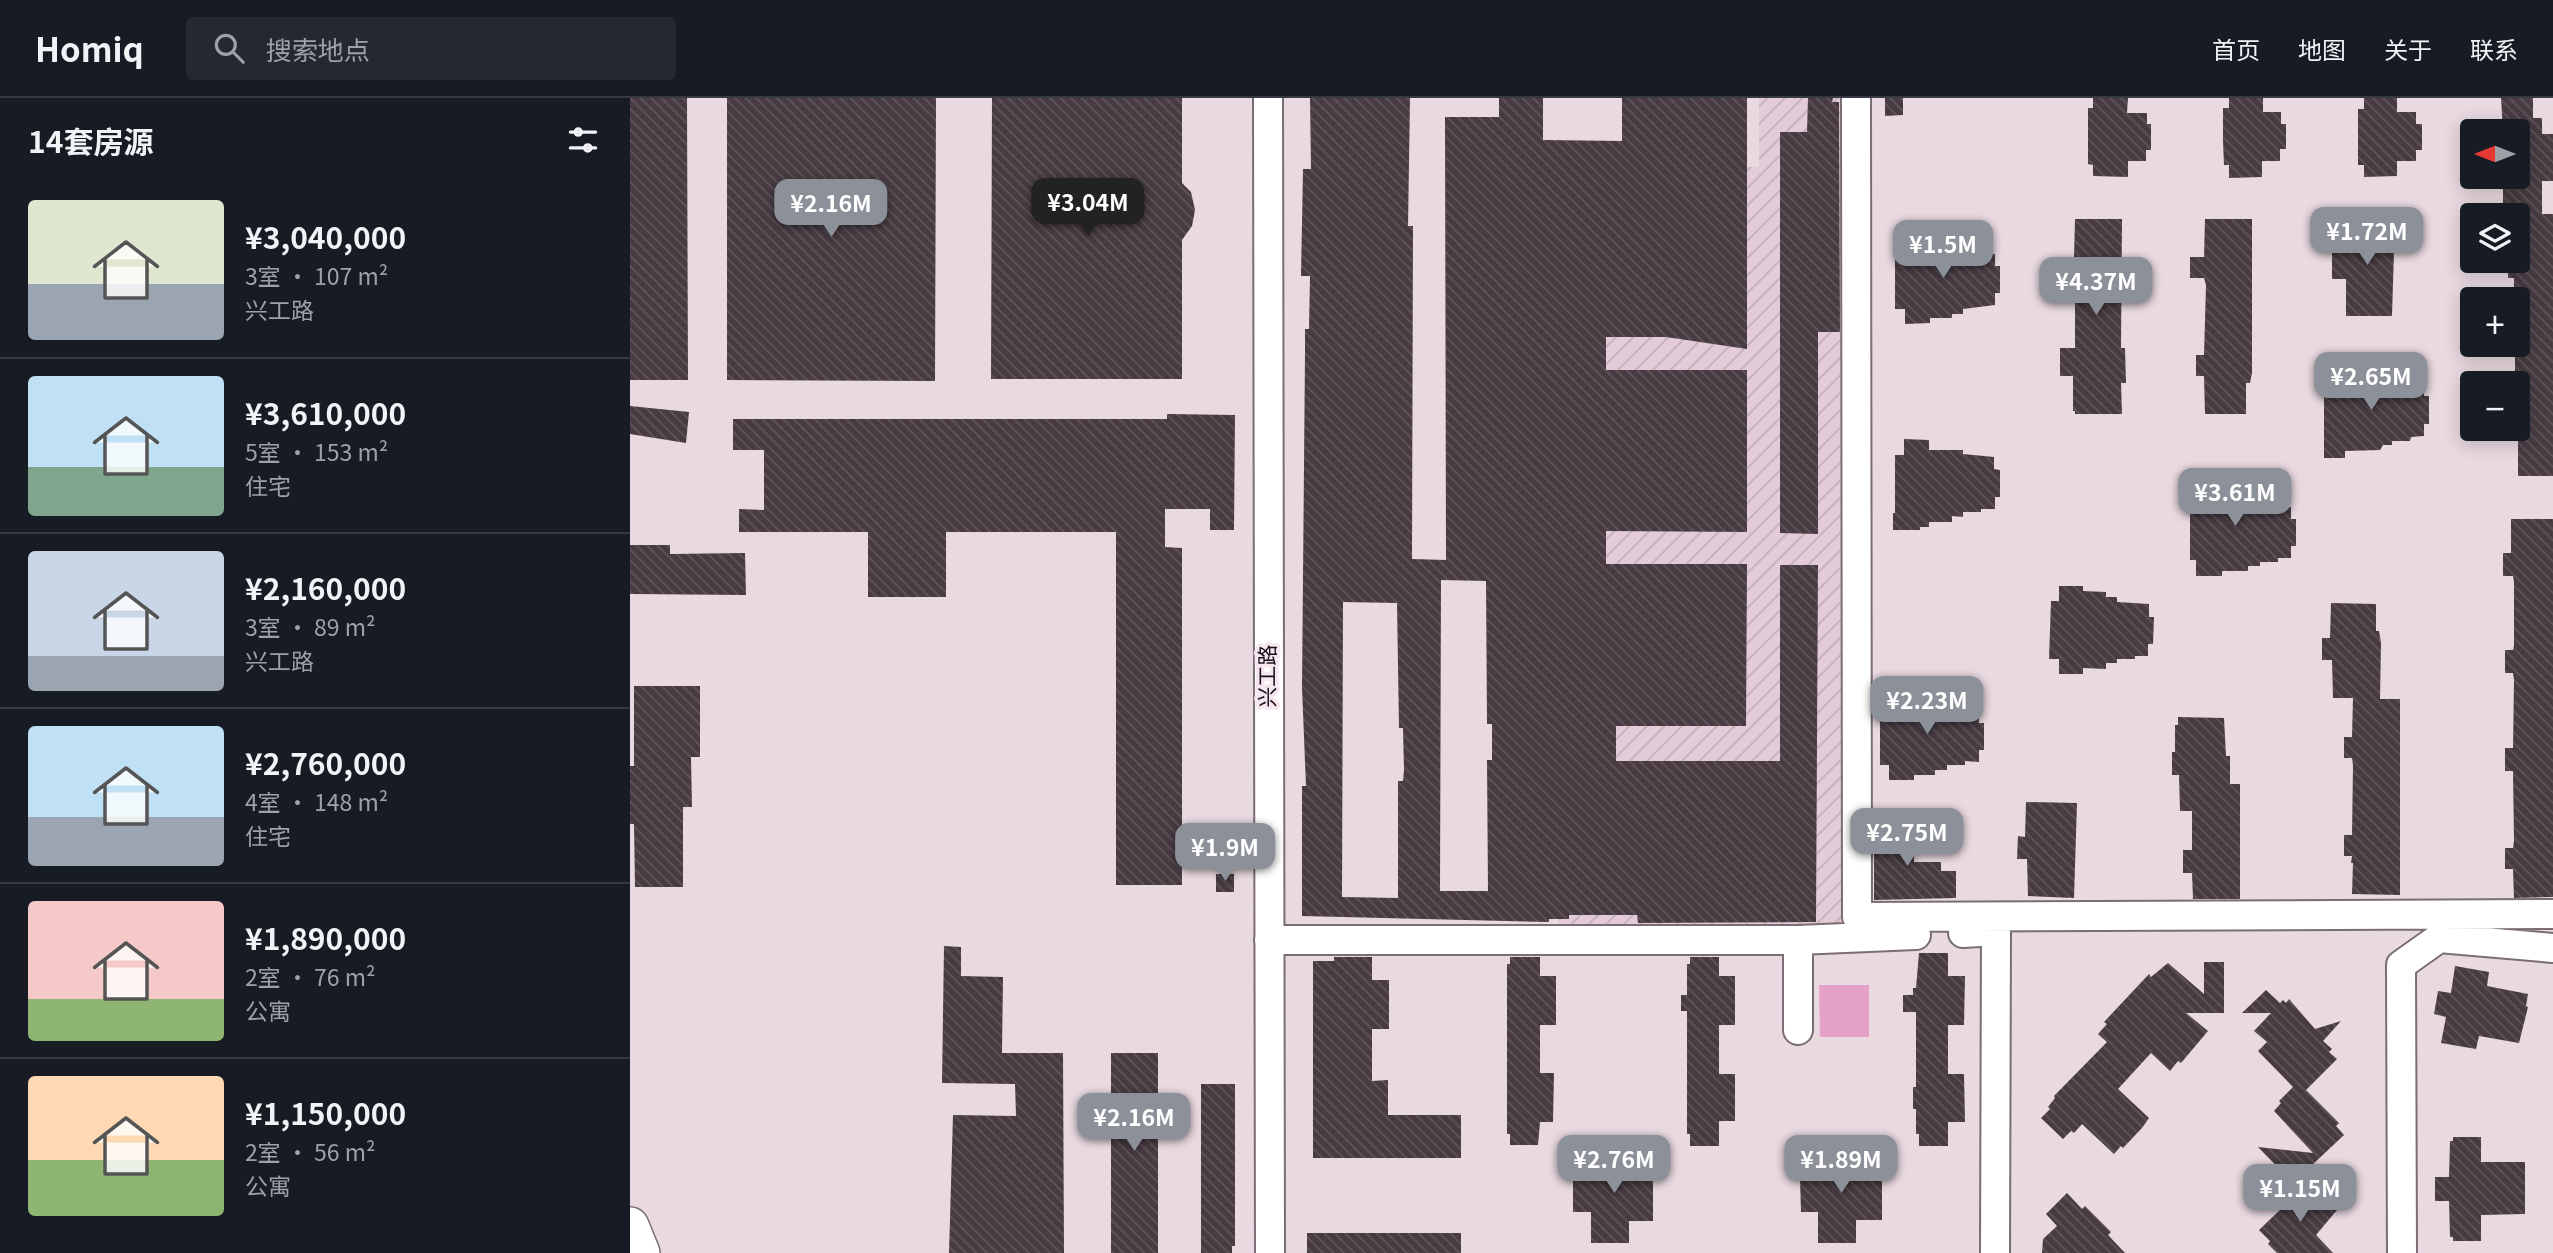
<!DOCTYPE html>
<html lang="zh">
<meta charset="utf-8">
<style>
body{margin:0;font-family:Georgia,"Noto Sans SC",serif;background:#242831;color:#f1f3f6;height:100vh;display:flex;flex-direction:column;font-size:26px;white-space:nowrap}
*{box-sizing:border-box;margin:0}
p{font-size:23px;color:#9ea1a6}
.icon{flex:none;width:38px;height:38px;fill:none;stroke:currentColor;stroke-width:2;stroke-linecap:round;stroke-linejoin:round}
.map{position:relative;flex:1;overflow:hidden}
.details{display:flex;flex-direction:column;background:#171b24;width:630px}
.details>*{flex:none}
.needle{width:46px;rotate:270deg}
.fabs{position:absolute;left:1830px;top:21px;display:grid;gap:14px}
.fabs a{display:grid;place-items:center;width:70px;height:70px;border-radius:7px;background:#171b24;box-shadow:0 4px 18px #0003;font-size:35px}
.price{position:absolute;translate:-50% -60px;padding:0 16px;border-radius:14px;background:#8c9099;color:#fff;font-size:23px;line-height:46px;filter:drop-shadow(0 2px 4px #0008)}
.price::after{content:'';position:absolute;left:50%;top:42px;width:21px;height:16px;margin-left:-10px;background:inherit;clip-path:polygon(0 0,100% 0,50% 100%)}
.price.on{background:#222;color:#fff}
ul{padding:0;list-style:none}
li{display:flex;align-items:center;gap:21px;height:175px;padding:0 28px}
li+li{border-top:2px solid #363941}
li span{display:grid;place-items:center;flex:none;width:196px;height:140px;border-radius:7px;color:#555}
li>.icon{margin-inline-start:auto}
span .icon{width:84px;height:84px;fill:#fffc;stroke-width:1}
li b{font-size:30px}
h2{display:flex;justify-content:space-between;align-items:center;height:84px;padding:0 28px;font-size:30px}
header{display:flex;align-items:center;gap:42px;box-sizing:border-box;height:98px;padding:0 35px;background:#171b24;border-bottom:2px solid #363941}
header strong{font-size:33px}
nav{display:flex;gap:38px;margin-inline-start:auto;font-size:24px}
.search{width:490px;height:63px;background:#242831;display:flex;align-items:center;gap:18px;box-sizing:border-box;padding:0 24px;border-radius:7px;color:#9ea1a6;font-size:26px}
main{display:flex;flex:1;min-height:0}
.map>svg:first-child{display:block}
.industrial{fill:url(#industrial-furrows)}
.pitch{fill:#e5a1c8}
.building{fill:url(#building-back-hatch);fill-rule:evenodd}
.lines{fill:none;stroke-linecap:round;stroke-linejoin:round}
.minor-casing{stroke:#7b6d75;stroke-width:32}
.major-casing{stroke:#7b6d75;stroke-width:40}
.minor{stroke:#fff;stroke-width:28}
.major{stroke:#fff;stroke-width:37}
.labels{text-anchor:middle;stroke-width:7;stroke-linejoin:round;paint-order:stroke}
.street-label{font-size:21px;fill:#171215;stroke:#f6e6ef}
</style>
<header>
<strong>Homiq</strong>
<div class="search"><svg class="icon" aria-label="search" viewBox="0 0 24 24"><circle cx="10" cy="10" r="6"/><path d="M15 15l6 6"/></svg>搜索地点</div>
<nav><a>首页</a><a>地图</a><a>关于</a><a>联系</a></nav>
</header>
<main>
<section class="details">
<h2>14套房源<svg class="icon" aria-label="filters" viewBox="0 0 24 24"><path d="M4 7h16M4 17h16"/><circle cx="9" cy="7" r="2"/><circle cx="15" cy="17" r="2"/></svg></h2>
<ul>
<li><span style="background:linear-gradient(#dfe7d0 60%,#9aa5b1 0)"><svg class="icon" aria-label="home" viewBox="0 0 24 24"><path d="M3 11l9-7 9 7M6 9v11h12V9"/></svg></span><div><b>¥3,040,000</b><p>3室 · 107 m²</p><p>兴工路</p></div></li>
<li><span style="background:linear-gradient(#bfe0f5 65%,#7fa58c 0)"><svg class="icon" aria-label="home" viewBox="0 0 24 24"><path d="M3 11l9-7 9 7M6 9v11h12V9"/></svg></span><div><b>¥3,610,000</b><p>5室 · 153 m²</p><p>住宅</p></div></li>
<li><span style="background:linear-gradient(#c9d6e8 75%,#9aa5b1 0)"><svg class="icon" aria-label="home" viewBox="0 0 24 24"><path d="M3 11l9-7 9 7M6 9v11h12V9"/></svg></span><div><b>¥2,160,000</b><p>3室 · 89 m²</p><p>兴工路</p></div></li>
<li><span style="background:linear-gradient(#bfe0f5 65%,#9aa5b1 0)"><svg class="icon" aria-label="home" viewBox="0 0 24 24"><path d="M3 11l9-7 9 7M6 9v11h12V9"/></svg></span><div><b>¥2,760,000</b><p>4室 · 148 m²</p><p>住宅</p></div></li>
<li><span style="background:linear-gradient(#f6c9c9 70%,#8fb573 0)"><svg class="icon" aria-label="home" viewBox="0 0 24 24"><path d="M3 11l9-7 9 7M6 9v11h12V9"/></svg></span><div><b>¥1,890,000</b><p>2室 · 76 m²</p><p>公寓</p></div></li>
<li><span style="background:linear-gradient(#ffd9b3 60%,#8fb573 0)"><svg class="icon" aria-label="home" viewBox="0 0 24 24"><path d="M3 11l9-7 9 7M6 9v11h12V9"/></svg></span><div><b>¥1,150,000</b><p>2室 · 56 m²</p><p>公寓</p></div></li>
</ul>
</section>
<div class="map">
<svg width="1923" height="1155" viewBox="0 0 1923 1155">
<defs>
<pattern id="industrial-furrows" width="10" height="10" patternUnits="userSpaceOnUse" patternTransform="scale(1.75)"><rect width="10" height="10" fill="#e3ccd8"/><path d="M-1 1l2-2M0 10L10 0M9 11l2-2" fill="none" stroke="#c2aeb8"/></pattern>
<pattern id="building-back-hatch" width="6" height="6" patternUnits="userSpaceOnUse" patternTransform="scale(1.75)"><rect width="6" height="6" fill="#483c42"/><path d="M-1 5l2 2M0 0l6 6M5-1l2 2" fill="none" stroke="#5f555a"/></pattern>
</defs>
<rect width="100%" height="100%" fill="#e9d9e1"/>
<path class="industrial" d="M 1129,0 L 1212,0 L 1217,834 L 929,835 L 915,71 L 1129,69 Z"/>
<path class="pitch" d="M 1189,887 L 1239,887 L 1239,939 L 1190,939 Z"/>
<path class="building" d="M 0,0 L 57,0 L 58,282 L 0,282 Z
M 97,0 L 306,0 L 305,283 L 97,282 Z
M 362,0 L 552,0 L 552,85 L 561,94 L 565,112 L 562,128 L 552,142 L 552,281 L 361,281 Z
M 680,0 L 780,0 L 778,128 L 783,128 L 782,461 L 816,462 L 815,19 L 869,19 L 869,0 L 913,0 L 913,42 L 992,43 L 992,0 L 1117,0 L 1117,251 L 1036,239 L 976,239 L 976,272 L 1117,272 L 1117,434 L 976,433 L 976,466 L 1117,466 L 1116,628 L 986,628 L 986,663 L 1150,663 L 1150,467 L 1188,467 L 1186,824 L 1008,825 L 1007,817 L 939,817 L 939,821 L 919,821 L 919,824 L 672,818 L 672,688 L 676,688 L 672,590 L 675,256 L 675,231 L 679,231 L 680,178 L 671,178 L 673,71 L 681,71 ZM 811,482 L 856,483 L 857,626 L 862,626 L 862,662 L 857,662 L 858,793 L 810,793 ZM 713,504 L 767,505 L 769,630 L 773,630 L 774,672 L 773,683 L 768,683 L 768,800 L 712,799 Z
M 1178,0 L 1203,0 L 1202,4 L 1209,4 L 1210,234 L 1188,234 L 1188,436 L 1150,435 L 1150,34 L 1177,34 Z
M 1255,0 L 1273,0 L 1273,17 L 1255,18 Z
M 1463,0 L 1498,0 L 1497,15 L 1517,15 L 1517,26 L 1521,26 L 1521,52 L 1516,52 L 1516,63 L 1498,63 L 1498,79 L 1463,78 L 1463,67 L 1458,66 L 1458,10 L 1463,10 Z
M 1599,0 L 1633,0 L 1633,14 L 1651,14 L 1651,26 L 1656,26 L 1656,51 L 1650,51 L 1650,63 L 1632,63 L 1632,79 L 1599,80 L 1599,67 L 1594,67 L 1593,43 L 1593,10 L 1599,10 Z
M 1734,0 L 1767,0 L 1767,14 L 1786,14 L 1786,26 L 1792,26 L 1792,52 L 1786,52 L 1786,63 L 1767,63 L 1767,78 L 1734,79 L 1734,67 L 1728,67 L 1728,11 L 1734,11 Z
M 1871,0 L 1903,0 L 1903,20 L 1912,20 L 1912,36 L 1923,36 L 1923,83 L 1912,83 L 1912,116 L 1923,116 L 1923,378 L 1888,378 L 1888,285 L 1885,285 L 1885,247 L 1888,247 L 1888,196 L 1884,196 L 1884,180 L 1878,180 L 1878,163 L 1888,163 L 1888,117 L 1873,117 L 1873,79 L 1888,79 L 1888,33 L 1873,33 Z
M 1445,121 L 1492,121 L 1491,250 L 1495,250 L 1496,285 L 1491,285 L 1492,316 L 1445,316 L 1445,313 L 1443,313 L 1443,278 L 1430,278 L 1430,250 L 1445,250 L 1445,187 L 1430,187 L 1430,159 L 1444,159 Z
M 1575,121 L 1622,121 L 1622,275 L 1620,285 L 1616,285 L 1616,316 L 1575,316 L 1574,278 L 1566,278 L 1566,257 L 1574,257 L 1576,187 L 1574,180 L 1560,180 L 1560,159 L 1574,159 Z
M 1715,121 L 1765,121 L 1762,218 L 1716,218 L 1716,181 L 1702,181 L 1702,152 L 1715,152 Z
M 1275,138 L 1300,138 L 1300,143 L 1322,143 L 1322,148 L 1334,148 L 1334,152 L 1351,152 L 1351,156 L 1365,156 L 1365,168 L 1370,168 L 1370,195 L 1365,195 L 1365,207 L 1333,211 L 1333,216 L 1322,216 L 1322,220 L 1300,220 L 1300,225 L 1275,226 L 1275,211 L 1265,211 L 1265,152 L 1275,152 Z
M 1699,272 L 1752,274 L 1753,280 L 1782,283 L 1782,287 L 1794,287 L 1794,298 L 1799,298 L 1799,326 L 1794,326 L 1794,338 L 1781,339 L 1780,343 L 1762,343 L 1762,347 L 1753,347 L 1750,352 L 1715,353 L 1715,360 L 1694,360 L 1694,285 L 1699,285 Z
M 0,308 L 59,314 L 56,345 L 0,336 Z
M 537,316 L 605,317 L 604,432 L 580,432 L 580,411 L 535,411 L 535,449 L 552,450 L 552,787 L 486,787 L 486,434 L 316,434 L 316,499 L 238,499 L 238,434 L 109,434 L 109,411 L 134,412 L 134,352 L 103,352 L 103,321 L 537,321 Z
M 1274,341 L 1299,342 L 1299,352 L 1333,352 L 1333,356 L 1364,359 L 1364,371 L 1370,372 L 1370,399 L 1365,399 L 1365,411 L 1351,411 L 1351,414 L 1333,414 L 1333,419 L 1322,418 L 1322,424 L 1299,424 L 1299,429 L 1290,429 L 1290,432 L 1263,432 L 1263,415 L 1265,415 L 1265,357 L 1274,357 Z
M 1553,380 L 1605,380 L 1605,396 L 1618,396 L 1618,401 L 1630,401 L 1630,405 L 1648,405 L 1648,409 L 1661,409 L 1661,421 L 1666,421 L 1666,448 L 1661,448 L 1661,460 L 1648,460 L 1648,464 L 1630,464 L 1630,468 L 1618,468 L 1618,473 L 1592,473 L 1592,478 L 1566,478 L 1566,462 L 1560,462 L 1560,401 L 1554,401 Z
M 1881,421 L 1923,421 L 1923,799 L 1884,800 L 1883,771 L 1875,771 L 1875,750 L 1883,750 L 1884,743 L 1883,673 L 1875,673 L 1875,650 L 1883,650 L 1884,582 L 1883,575 L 1875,575 L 1875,552 L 1883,552 L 1884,547 L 1884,484 L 1883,478 L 1873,478 L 1873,455 L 1881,455 Z
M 0,447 L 40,447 L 40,456 L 115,455 L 116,497 L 0,496 Z
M 1429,488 L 1453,488 L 1453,493 L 1476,494 L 1476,499 L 1487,499 L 1487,504 L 1519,506 L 1519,519 L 1524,519 L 1523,546 L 1518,546 L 1518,558 L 1505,558 L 1505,561 L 1487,561 L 1487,565 L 1476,565 L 1476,571 L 1453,570 L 1453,576 L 1429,576 L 1429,561 L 1419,561 L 1421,503 L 1429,503 Z
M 1701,505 L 1746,506 L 1746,533 L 1749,533 L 1751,545 L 1750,601 L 1770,601 L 1770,797 L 1722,796 L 1723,765 L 1721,765 L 1722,758 L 1714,758 L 1714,737 L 1722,737 L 1723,667 L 1722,660 L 1714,660 L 1714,639 L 1722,639 L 1723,600 L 1703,600 L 1702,562 L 1692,562 L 1692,540 L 1700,540 Z
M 4,588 L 70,588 L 70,659 L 61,659 L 62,709 L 53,709 L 53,789 L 5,789 L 4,726 L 0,726 L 0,668 L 4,668 Z
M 1259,594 L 1284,594 L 1284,605 L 1335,605 L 1335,612 L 1349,612 L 1349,625 L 1354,625 L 1354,652 L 1349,652 L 1349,664 L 1335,663 L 1335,667 L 1317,667 L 1317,672 L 1305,672 L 1305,677 L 1284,677 L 1284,682 L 1259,682 L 1259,667 L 1250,667 L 1250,609 L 1259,609 Z
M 1548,619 L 1594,620 L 1596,658 L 1600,658 L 1600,686 L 1610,686 L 1610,801 L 1563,801 L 1562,775 L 1553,775 L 1553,752 L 1562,752 L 1562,713 L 1550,713 L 1549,677 L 1542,677 L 1542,654 L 1545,654 L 1545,627 L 1548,627 Z
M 1396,704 L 1447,705 L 1444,800 L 1398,798 L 1397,761 L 1387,761 L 1388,738 L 1395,739 Z
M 1258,722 L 1284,722 L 1284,764 L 1311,764 L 1311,773 L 1326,773 L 1326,800 L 1244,802 L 1244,753 L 1248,753 L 1248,726 L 1258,726 Z
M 586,776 L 604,776 L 604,794 L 586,794 Z
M 314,848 L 331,849 L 331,878 L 373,879 L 372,955 L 433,955 L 434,1155 L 319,1155 L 323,1017 L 386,1018 L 385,986 L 312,985 Z
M 1289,855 L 1318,855 L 1318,878 L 1335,878 L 1334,927 L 1318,927 L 1318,976 L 1334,976 L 1335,1024 L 1318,1024 L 1318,1048 L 1289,1048 L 1289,1036 L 1286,1036 L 1286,1011 L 1283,1011 L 1283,989 L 1286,989 L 1286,914 L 1273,914 L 1273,897 L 1283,897 L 1283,890 L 1286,890 Z
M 704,859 L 742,859 L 742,882 L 759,882 L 759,931 L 742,931 L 742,983 L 758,982 L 758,1017 L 831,1017 L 831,1060 L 683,1060 L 683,863 L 704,863 Z
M 880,859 L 910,859 L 910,878 L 926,878 L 926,927 L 910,927 L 910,975 L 924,975 L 923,1024 L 910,1024 L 908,1047 L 880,1047 L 880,1036 L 877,1036 L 877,866 L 880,866 Z
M 1060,859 L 1089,859 L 1089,878 L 1105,878 L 1105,927 L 1089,927 L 1089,976 L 1105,976 L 1105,1023 L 1089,1023 L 1089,1048 L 1060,1048 L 1060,1036 L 1057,1036 L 1057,913 L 1051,913 L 1051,897 L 1057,897 L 1057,866 L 1060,866 Z
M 1574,864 L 1594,864 L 1594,915 L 1556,915 L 1578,933 L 1551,965 L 1548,963 L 1540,973 L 1521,955 L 1488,991 L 1519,1020 L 1512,1030 L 1493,1050 L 1491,1048 L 1484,1056 L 1452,1026 L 1444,1035 L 1441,1033 L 1433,1041 L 1411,1020 L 1420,1011 L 1418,1009 L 1425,1000 L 1424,998 L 1477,944 L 1468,936 L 1477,926 L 1474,924 L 1519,876 L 1521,879 L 1538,865 L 1574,896 Z
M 1825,868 L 1859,874 L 1857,888 L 1898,896 L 1896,908 L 1898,909 L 1889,945 L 1849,938 L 1846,951 L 1811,945 L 1816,919 L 1804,916 L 1808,893 L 1821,895 Z
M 1636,892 L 1650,905 L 1653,902 L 1656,905 L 1659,901 L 1685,931 L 1711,923 L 1693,943 L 1702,951 L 1699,954 L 1707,961 L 1676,992 L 1709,1025 L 1706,1028 L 1714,1037 L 1663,1085 L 1628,1049 L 1683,1055 L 1644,1013 L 1651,1005 L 1649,1003 L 1663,989 L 1628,953 L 1637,944 L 1624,933 L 1641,915 L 1612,915 Z
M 481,955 L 528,955 L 528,1155 L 481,1155 Z
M 571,986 L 605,986 L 605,1148 L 602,1148 L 602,1155 L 571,1155 Z
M 1823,1039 L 1851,1039 L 1851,1064 L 1895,1064 L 1895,1116 L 1851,1117 L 1851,1143 L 1823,1143 L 1823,1139 L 1820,1139 L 1819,1103 L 1805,1103 L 1805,1079 L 1819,1079 L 1820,1043 L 1823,1043 Z
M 960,1049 L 999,1049 L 999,1071 L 1023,1071 L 1023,1123 L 999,1123 L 999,1145 L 961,1145 L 961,1114 L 943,1114 L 943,1080 L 960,1080 Z
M 1187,1049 L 1226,1049 L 1226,1074 L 1252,1072 L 1252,1122 L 1226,1122 L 1226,1145 L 1188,1145 L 1188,1114 L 1171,1114 L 1170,1080 L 1187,1080 Z
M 1679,1084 L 1707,1112 L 1686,1137 L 1703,1155 L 1647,1155 L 1638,1146 L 1640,1143 L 1629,1132 Z
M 1437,1095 L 1452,1111 L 1455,1108 L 1481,1134 L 1478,1137 L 1495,1155 L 1412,1155 L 1413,1141 L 1427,1128 L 1416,1116 Z
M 677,1135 L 831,1135 L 831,1155 L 677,1155 Z"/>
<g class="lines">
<defs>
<path id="minor" d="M 638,0 L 640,1155
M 1226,0 L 1227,819 L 1923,816
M 1333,835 L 1366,833 L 1365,1155
M 639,842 L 1168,842 L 1286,837
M 1168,842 L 1168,932
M 1772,1155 L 1771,867 L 1809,840 L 1923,850"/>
<path id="major" d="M 0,1128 L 11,1155"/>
</defs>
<use href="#minor" class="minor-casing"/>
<use href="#major" class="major-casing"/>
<use href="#minor" class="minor"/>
<use href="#major" class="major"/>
</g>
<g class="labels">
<g class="street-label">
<text transform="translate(638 578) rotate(-90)" y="7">兴工路</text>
</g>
</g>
</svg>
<div class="fabs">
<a><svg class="needle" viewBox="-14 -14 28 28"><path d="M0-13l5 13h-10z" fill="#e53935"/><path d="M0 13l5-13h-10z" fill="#9ea1a6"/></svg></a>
<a><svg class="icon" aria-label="layers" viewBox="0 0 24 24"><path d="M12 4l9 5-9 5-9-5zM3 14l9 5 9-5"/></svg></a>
<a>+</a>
<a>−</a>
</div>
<b class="price on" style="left:458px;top:140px">¥3.04M</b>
<b class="price" style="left:201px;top:141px">¥2.16M</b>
<b class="price" style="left:1737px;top:169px">¥1.72M</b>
<b class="price" style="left:1313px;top:182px">¥1.5M</b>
<b class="price" style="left:1466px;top:219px">¥4.37M</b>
<b class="price" style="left:1741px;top:314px">¥2.65M</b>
<b class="price" style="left:1605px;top:430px">¥3.61M</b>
<b class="price" style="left:1297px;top:638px">¥2.23M</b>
<b class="price" style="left:1277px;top:770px">¥2.75M</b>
<b class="price" style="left:595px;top:785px">¥1.9M</b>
<b class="price" style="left:504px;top:1055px">¥2.16M</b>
<b class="price" style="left:984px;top:1097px">¥2.76M</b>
<b class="price" style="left:1211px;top:1097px">¥1.89M</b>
<b class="price" style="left:1670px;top:1126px">¥1.15M</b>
</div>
</main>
